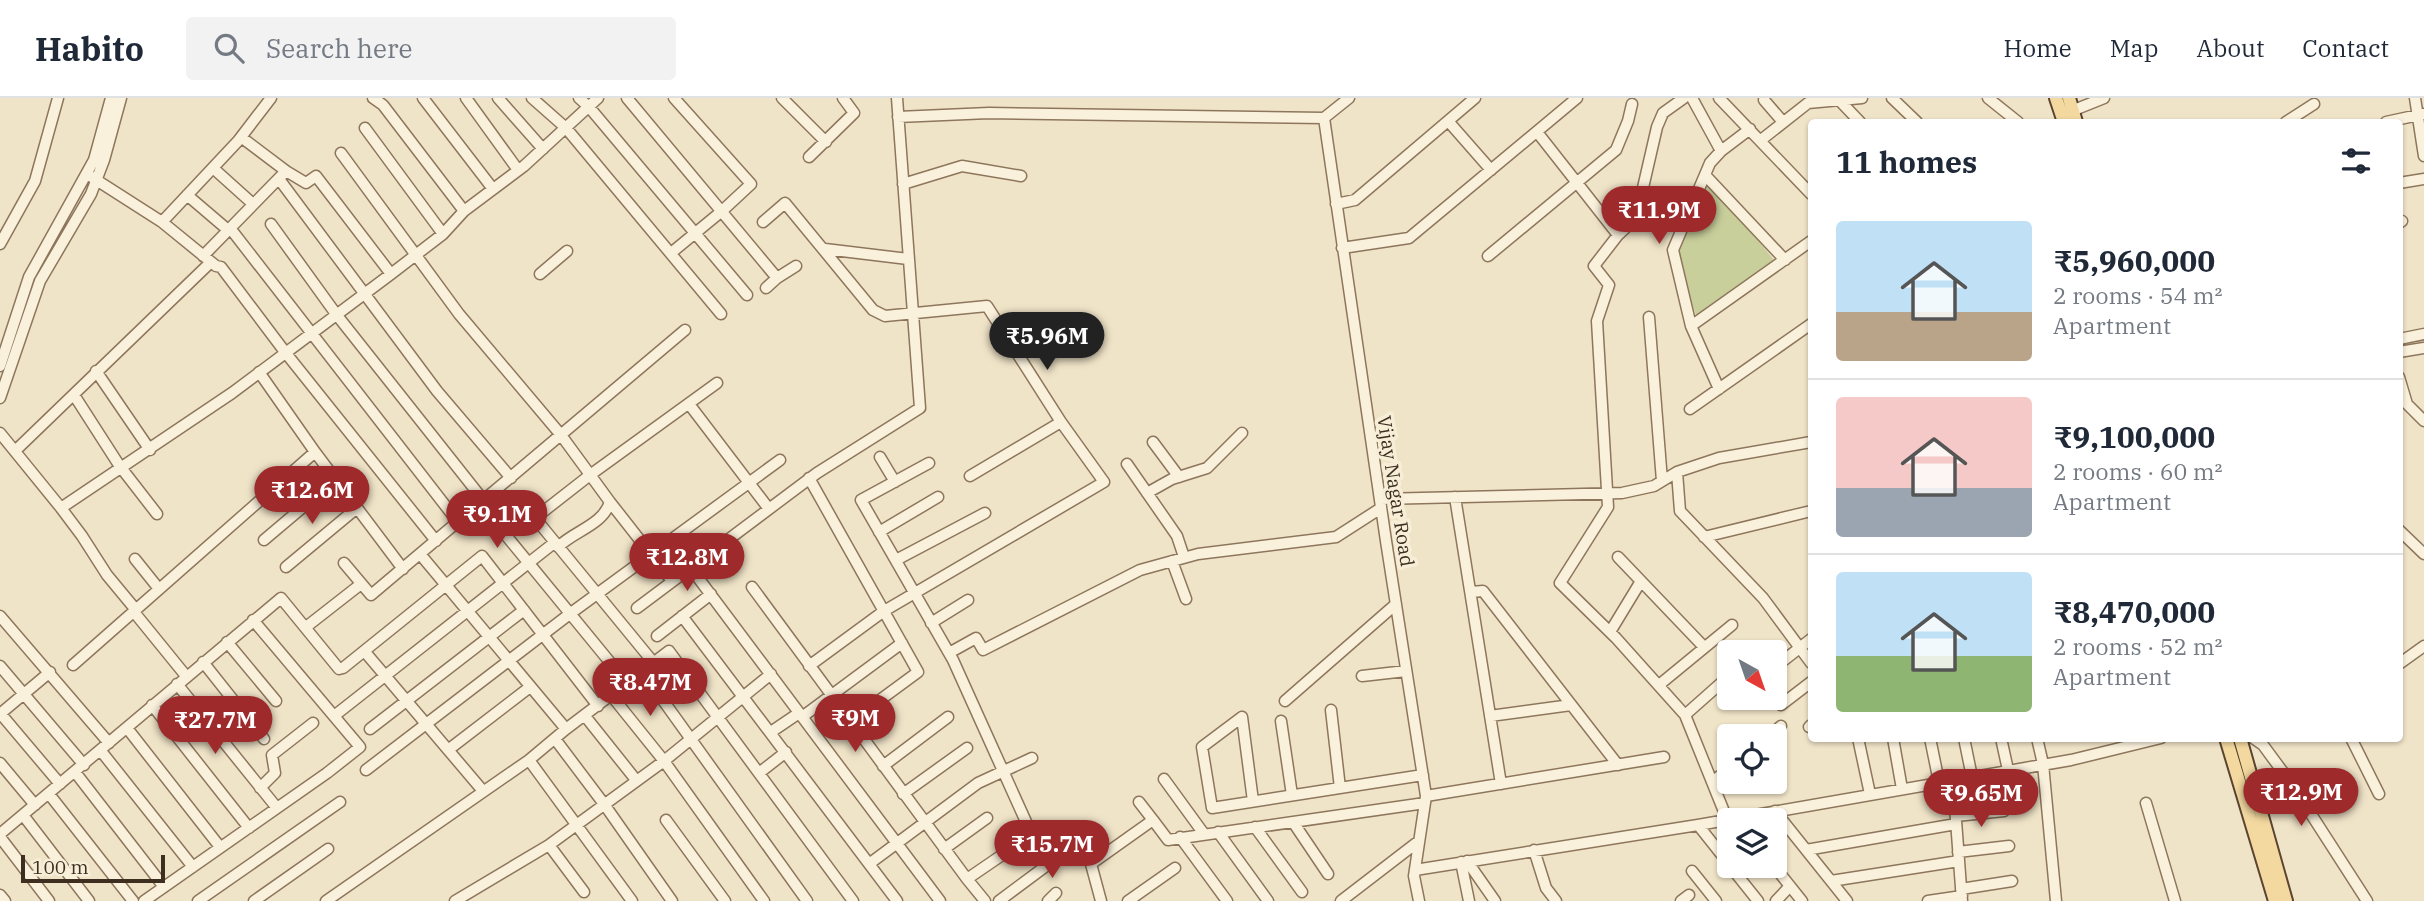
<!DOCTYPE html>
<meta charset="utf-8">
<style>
body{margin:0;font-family:"IBM Plex Serif",serif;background:#f2f2f3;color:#1f2937;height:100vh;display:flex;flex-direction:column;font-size:26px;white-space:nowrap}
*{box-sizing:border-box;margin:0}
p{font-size:23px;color:#747a83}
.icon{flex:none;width:38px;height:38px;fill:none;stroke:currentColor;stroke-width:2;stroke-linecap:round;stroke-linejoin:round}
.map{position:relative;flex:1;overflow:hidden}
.side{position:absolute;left:1808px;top:21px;width:595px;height:623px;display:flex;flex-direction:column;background:#fff;border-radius:7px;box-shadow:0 2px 5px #0004}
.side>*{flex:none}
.needle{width:46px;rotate:140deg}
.fabs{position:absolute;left:1717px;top:542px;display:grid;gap:14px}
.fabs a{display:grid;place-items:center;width:70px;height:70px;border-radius:7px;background:#fff;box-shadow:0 2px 5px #0004;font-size:35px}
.scale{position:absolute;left:21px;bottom:18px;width:144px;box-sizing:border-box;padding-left:7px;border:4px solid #3d2e20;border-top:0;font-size:19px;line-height:24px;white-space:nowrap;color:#3d2e20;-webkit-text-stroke:5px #f7eed8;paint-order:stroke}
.price{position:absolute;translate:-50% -60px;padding:0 16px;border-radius:24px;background:#9e2a2b;color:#fff;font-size:23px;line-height:46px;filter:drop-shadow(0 2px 4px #0008)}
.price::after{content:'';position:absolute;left:50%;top:42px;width:21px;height:16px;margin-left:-10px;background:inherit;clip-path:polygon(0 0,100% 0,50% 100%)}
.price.selected{background:#222;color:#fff}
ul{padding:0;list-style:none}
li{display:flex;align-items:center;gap:21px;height:175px;padding:0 28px}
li+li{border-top:2px solid #e0e1e3}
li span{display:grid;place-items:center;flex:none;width:196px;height:140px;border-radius:7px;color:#555}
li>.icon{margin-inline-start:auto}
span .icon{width:84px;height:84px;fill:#fffc;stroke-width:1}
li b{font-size:30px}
h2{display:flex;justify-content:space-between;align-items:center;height:84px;padding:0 28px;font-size:30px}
header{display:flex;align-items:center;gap:42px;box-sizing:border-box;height:98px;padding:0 35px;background:#fff;border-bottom:2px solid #e0e1e3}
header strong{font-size:33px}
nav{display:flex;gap:38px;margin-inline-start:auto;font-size:24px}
.search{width:490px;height:63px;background:#f2f2f3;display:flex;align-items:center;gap:18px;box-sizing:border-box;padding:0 24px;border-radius:7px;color:#747a83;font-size:26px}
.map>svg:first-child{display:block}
.green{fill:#c9cf9b}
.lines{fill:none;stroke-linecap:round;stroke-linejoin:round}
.minor-casing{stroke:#8d765c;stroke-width:13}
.major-casing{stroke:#5b4430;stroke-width:16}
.minor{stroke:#faf1dc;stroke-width:10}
.major{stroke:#f3d9a0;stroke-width:12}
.labels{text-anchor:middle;stroke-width:7;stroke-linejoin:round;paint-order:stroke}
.street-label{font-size:19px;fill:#3d2e20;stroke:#f7eed8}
</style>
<header>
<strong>Habito</strong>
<div class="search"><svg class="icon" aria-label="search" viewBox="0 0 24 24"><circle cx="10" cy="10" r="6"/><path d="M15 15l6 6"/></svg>Search here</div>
<nav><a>Home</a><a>Map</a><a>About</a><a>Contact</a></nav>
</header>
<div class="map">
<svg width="2424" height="803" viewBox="0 0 2424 803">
<rect width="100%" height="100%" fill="#f0e4c8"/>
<path class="green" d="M 1705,77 L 1778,167 L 1698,223 L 1673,152 Z"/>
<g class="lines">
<defs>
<path id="minor" d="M 373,0 L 383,7 L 464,113
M 423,0 L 493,91
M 466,0 L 518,72
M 498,0 L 543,51
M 532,0 L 566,30 L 721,216
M 579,0 L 589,9 L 747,197
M 627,0 L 777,180 L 766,190
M 782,0 L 826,44
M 1349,0 L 1324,20 L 1386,443 L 1426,698 L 1414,778 L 1419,803
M 1692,0 L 1721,53
M 1719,0 L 1811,96
M 1892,0 L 1917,24
M 1988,0 L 2018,24
M 2415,0 L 2424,58
M 1764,2 L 1783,24
M 1840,3 L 1860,24
M 2069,14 L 2104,0
M 898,19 L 989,15 L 1324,20
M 1448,23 L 1491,72
M 2286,24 L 2314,6
M 2386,24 L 2423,16
M 365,30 L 443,136
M 1537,34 L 1618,137 L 1594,168 L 1609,187 L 1597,223 L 1608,409 L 1560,485 L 1616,540 L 1685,617 L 1727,721
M 1761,42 L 1808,5 L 1862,0
M 341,55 L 459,216 L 561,337 L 610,404 L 672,483
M 809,59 L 854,15 L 843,0
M 213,70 L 253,106
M 286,73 L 306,85 L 316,78 L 391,176
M 87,76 L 162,124 L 216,168 L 221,169 L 285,254 L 436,443
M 1705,77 L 1785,162
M 279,81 L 437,293 L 511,380
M 2399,85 L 2424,81
M 903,86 L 962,68 L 1021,78
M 187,97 L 228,132
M 1336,106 L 1355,102 L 1475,0
M 162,124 L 238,43 L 271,0
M 763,124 L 785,105 L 873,212 L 885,218 L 987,208 L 1061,324 L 970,378
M 2399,125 L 2402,123
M 271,126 L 336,216 L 484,403
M 230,130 L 458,424
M 1618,137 L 1636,120 L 1657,29 L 1663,15 L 1684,0
M 0,146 L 35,83 L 58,0
M 1342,150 L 1409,140 L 1577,0
M 825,151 L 908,161
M 671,155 L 722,113 L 751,86 L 674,0
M 203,158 L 286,73 L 241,39
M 1488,158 L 1616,52 L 1628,23 L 1632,6
M 540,176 L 567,153
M 777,180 L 796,168
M 1649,219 L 1662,383
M 1691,228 L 1811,143
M 2399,241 L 2424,236
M 2399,254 L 2424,250
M 0,268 L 29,179 L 94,62 L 111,0
M 96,273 L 150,352
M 259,274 L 315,354 L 403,471
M 2399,279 L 2407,306 L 2424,323
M 1719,291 L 1691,228 L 1673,152 L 1710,65 L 1721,53 L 1750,31
M 74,297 L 119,367 L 157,416
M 0,300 L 40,183 L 91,96 L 104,62 L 121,0
M 689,306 L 769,411
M 1690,311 L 1811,226
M 0,335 L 61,410 L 232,295 L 391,176 L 443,136 L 464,113 L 524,68 L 598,0
M 1153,344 L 1179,379
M 16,352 L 211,164
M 880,359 L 895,384
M 929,365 L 861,402 L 953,562 L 1046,768 L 999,803
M 1127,366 L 1177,438 L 1184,459
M 1677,374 L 1680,413 L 1763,500 L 1811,565
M 809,380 L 918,574 L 850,624
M 1147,395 L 1172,381 L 1207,370 L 1242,335
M 1455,399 L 1501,686
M 1380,401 L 1622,395 L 1654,388 L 1677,374 L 1719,360 L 1811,344
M 61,410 L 82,438 L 107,477 L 136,512
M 495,424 L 627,585
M 2399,432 L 2424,456
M 879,434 L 938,399
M 1704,439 L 1811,413
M 264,442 L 335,382
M 558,449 C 574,433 603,427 610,404
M 420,456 L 566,631
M 1618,459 L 1704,549
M 135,461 L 159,491
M 896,462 L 985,415
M 1172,463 L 1186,501
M 344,465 L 371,497 L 685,232
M 286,469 L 357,410
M 690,469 L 940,803
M 752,489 L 967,781 L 985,803
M 1471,494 L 1483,493 L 1618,667
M 637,510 L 817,375 L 920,310 L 897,0
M 134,514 L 186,578
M 0,518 L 109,645
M 682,518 L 897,803
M 931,525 L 968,502
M 306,529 L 361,486
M 1610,534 L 1641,483
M 657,538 L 711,496
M 227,544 L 276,603
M 365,554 L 483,693
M 949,555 L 976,540 L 983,552 L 1140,472 L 1198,456 L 1336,439 L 1381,410
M 1756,555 L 1759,552
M 203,564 L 264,641
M 653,564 L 535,420 L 590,377 L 717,285
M 2399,566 L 2424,548
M 73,567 L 315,354
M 0,568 L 84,667
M 809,568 L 884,513 L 1104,384 L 1061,324
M 1774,570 L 1811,541
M 642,573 L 807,803
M 1362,578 L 1406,573
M 177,586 L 277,710
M 1659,587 L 1732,527
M 611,597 L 664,663 L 764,803
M 1285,603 L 1396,506
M 152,607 L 249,730
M 1781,607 L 1811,584
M 1331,612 L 1340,690
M 0,615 L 60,686
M 0,616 L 50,574
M 1685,617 L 1729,578
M 334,618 L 554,445
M 585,618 L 636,682
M 1490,618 L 1571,607
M 802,619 L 902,545
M 1281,623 L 1292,697
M 1809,629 L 1811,627
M 127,630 L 220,749
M 370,631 L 524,512
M 771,634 L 799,615
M 1768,639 L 1781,628
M 1858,640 L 1870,696
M 1893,640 L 1902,691
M 1930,640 L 1939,684
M 1964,640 L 1972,679
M 2001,640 L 2008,672
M 2037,640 L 2043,666 L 2056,803
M 2253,640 L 2263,647 L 2291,685 L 2367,803
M 2351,640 L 2379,696
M 555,641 L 604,706 L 672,803
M 448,652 L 530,589
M 101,653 L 193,769
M 529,662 L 632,803
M 0,665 L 35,707
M 883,668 L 948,619
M 366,672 L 571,515 L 780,362
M 75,674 L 164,789
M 759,675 L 786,654
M 1164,681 L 1204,736
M 1953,682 L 1962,803
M 1712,684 L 1729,671
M 260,690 L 275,675 L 272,657 L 313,625
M 49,696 L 133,803
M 903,696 L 967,650
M 1426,698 L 1664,659
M 1253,703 L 1242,619 L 1202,649 L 1212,710 L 1423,677
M 1139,704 L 1153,722
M 2146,705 L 2175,803
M 1775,713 L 1847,803
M 23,717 L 89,803
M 1956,718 L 2004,713
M 666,722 L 725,803
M 1293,724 L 1328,776
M 1698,727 L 1729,766
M 1255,729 L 1302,794
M 1218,734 L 1268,803
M 0,736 L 281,500 L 339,571 L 343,570 L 482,458 L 598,608
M 0,739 L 49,803
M 1180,739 L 1227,803
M 549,747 L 584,794
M 944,751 L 987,720
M 1534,752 L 1546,790 L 1556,803
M 1806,752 L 1956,726
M 1958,754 L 2009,748
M 1467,763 L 1495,803
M 1461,764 L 1469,803
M 869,766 L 978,685 L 1032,660
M 1730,768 L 1758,803
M 1774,768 L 1802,803
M 1415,772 L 1698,727 L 2071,662 L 2161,640
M 1692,773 L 1716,803
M 967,781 L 1005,755
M 1831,783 L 1959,763
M 1961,791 L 2012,783
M 0,797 L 5,803
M 144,803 L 327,675 L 360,649 L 253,522
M 198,803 L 340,704
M 254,803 L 328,751
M 326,803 L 529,662 L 566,631 L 669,553 L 853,803
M 455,803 L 549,747 L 664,663 L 771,576
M 1048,803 L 1056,795
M 1101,803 L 1091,766 L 1153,722 L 1168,742 L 1425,705
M 1128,803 L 1175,770
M 1341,803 L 1419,743
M 1681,803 L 1689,797
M 1776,803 L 1790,788
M 1928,803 L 1962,798"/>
<path id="major" d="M 2056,0 L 2064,24
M 2069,0 L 2076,24
M 2226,640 L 2275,803
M 2240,640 L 2286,803"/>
</defs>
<use href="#minor" class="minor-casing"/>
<use href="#major" class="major-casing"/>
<use href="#minor" class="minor"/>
<use href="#major" class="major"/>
</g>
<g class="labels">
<g class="street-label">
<text transform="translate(1396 393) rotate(81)" y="7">Vijay Nagar Road</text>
</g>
</g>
</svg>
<div class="fabs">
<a><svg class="needle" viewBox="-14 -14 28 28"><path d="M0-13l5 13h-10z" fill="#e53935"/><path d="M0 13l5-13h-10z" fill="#747a83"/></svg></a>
<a><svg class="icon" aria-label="locate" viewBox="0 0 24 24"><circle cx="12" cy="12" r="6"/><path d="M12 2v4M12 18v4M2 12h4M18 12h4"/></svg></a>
<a><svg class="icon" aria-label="layers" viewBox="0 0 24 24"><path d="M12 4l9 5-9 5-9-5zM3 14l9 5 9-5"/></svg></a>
</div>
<div class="scale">100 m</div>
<b class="price" style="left:1659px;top:148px">₹11.9M</b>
<b class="price selected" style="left:1047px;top:274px">₹5.96M</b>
<b class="price" style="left:312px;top:428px">₹12.6M</b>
<b class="price" style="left:497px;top:452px">₹9.1M</b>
<b class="price" style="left:687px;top:495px">₹12.8M</b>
<b class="price" style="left:650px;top:620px">₹8.47M</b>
<b class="price" style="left:855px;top:656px">₹9M</b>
<b class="price" style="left:215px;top:658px">₹27.7M</b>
<b class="price" style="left:2301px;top:730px">₹12.9M</b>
<b class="price" style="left:1981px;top:731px">₹9.65M</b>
<b class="price" style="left:1052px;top:782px">₹15.7M</b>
<section class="side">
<h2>11 homes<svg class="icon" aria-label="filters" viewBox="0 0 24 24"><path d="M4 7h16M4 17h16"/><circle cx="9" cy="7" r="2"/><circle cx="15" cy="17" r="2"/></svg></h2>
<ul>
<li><span style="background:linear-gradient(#bfe0f5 65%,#b9a48a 0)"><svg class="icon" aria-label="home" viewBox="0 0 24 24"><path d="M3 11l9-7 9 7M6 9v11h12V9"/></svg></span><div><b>₹5,960,000</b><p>2 rooms · 54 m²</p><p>Apartment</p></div></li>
<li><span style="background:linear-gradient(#f6c9c9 65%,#9aa5b1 0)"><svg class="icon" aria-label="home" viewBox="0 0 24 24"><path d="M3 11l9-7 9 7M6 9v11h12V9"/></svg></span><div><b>₹9,100,000</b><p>2 rooms · 60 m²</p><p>Apartment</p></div></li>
<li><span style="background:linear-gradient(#bfe0f5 60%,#8fb573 0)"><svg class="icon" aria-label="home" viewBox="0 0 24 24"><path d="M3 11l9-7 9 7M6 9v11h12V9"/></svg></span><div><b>₹8,470,000</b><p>2 rooms · 52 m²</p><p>Apartment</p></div></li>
</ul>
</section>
</div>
